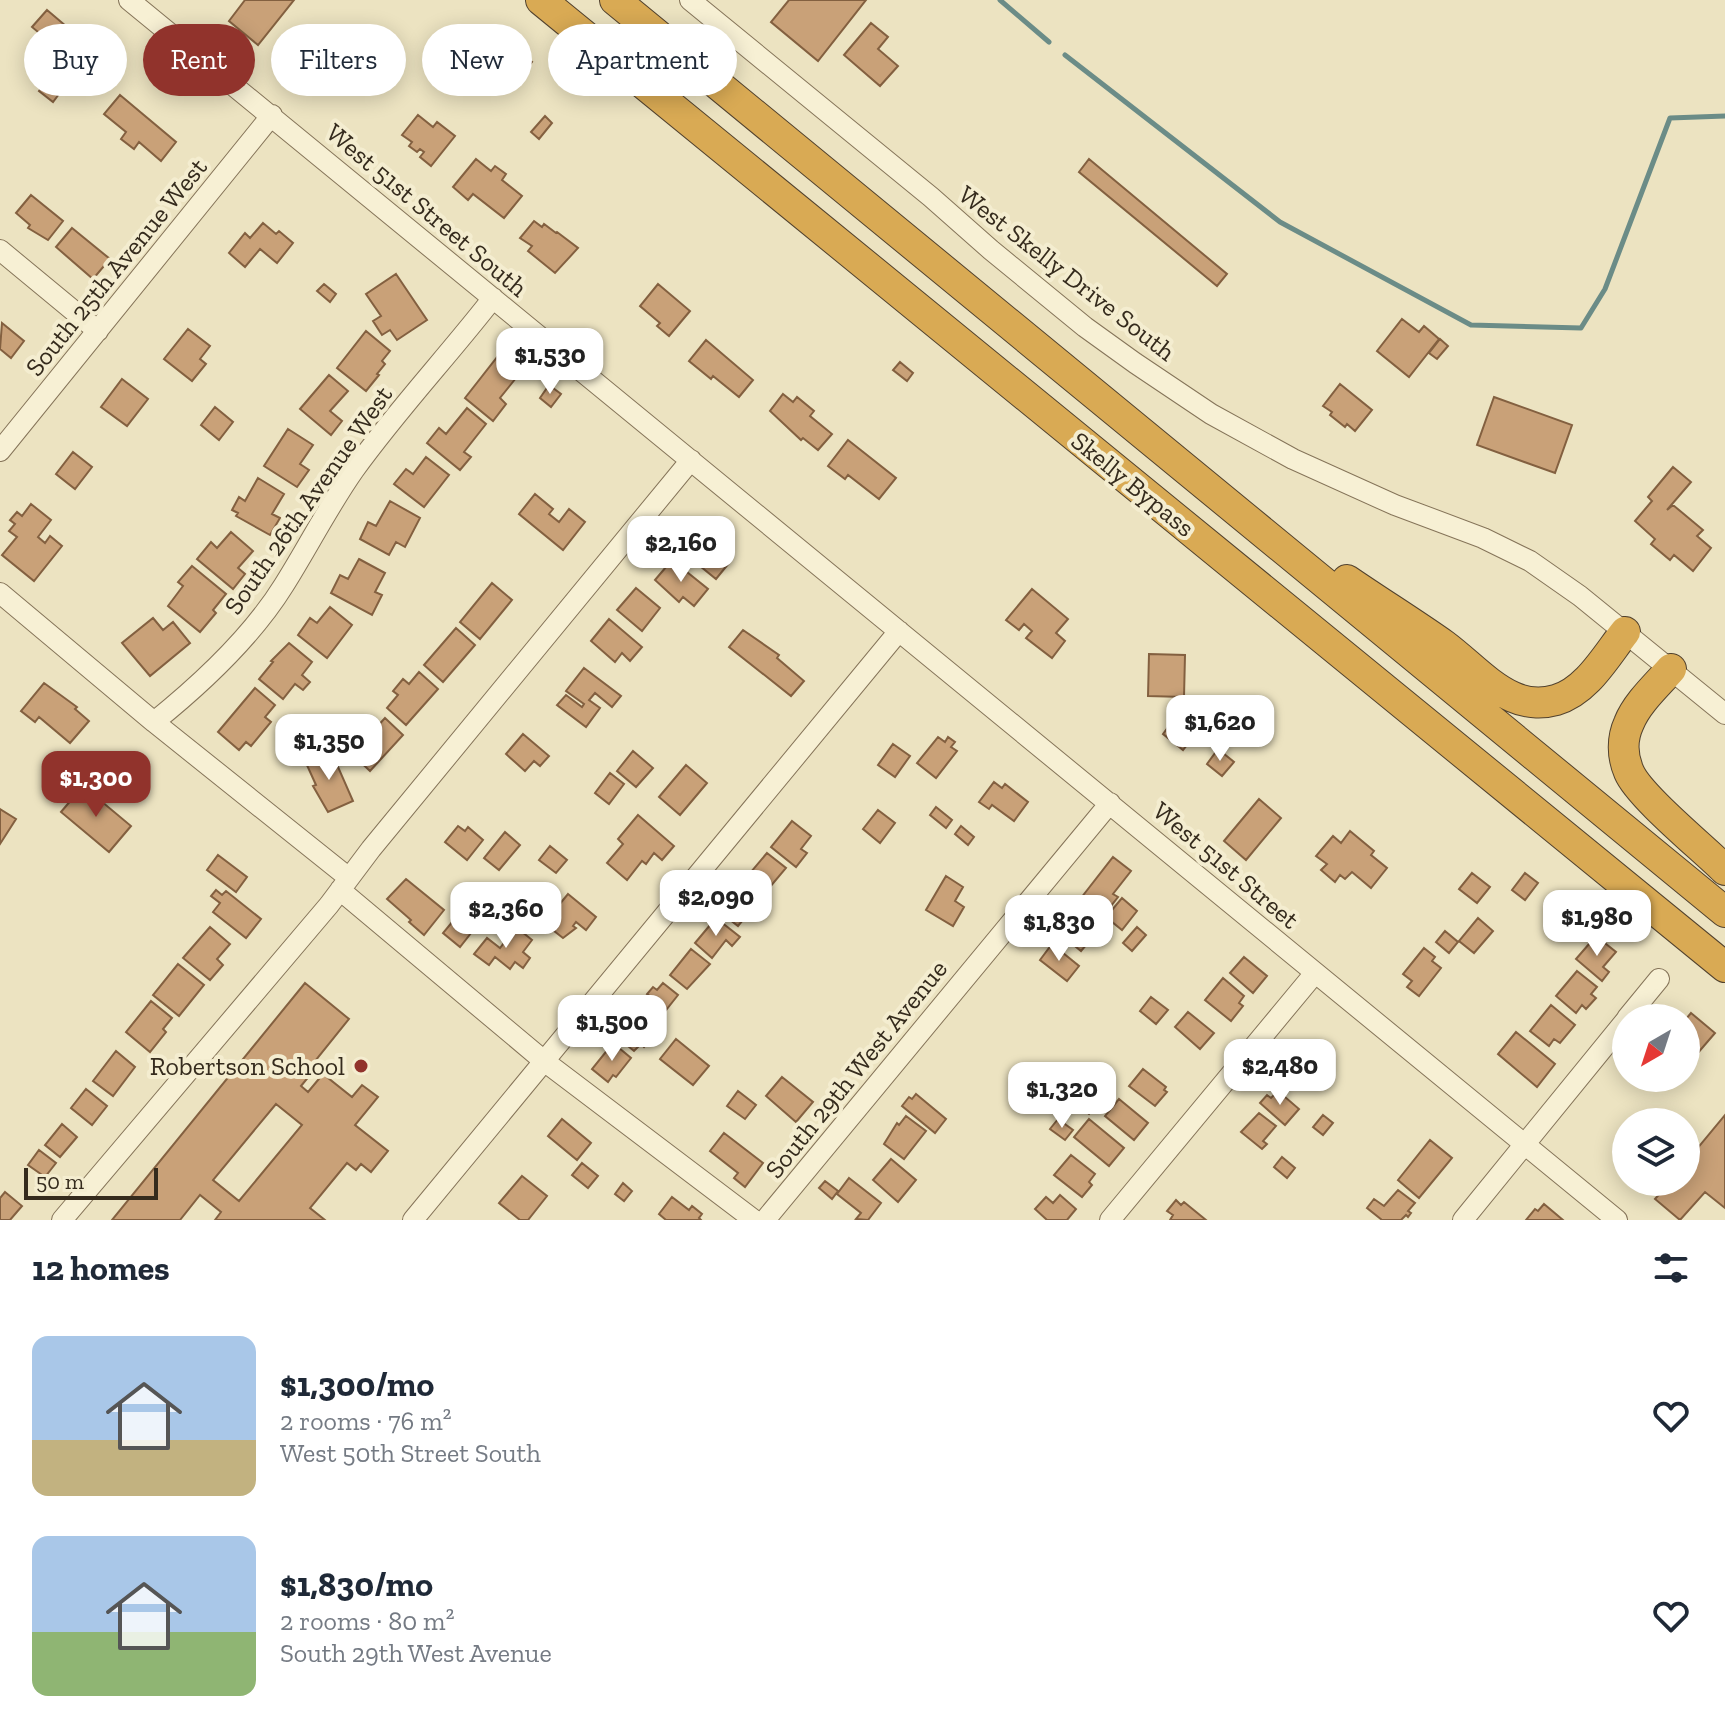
<!DOCTYPE html>
<meta charset="utf-8">
<style>
body{margin:0;font-family:"Zilla Slab",serif;background:#f2f2f3;color:#1f2937;height:100vh;display:flex;flex-direction:column;font-size:30px;white-space:nowrap}
*{box-sizing:border-box;margin:0}
p{font-size:26px;color:#747a83}
.icon{flex:none;width:44px;height:44px;fill:none;stroke:currentColor;stroke-width:2;stroke-linecap:round;stroke-linejoin:round}
.map{position:relative;height:1220px;overflow:hidden}
.details{display:flex;flex-direction:column;background:#fff;flex:1}
.details>*{flex:none}
.top-card{position:absolute;left:24px;top:24px;width:800px;height:72px;display:flex;gap:16px}
.needle{width:52px;rotate:219deg}
.controls{position:absolute;left:1612px;top:1004px;display:grid;gap:16px}
.controls a{display:grid;place-items:center;width:88px;height:88px;border-radius:50%;background:#fff;box-shadow:0 4px 20px #0003;font-size:40px}
.scale{position:absolute;left:24px;bottom:20px;width:134px;box-sizing:border-box;padding-left:8px;border:4px solid #352b1d;border-top:0;font-size:22px;line-height:28px;white-space:nowrap;color:#352b1d;-webkit-text-stroke:6px #f4edd0;paint-order:stroke}
.price{position:absolute;translate:-50% -68px;padding:0 18px;border-radius:16px;background:#fff;color:#222;font-size:26px;line-height:52px;filter:drop-shadow(0 2px 4px #0008)}
.price::after{content:'';position:absolute;left:50%;top:48px;width:24px;height:18px;margin-left:-12px;background:inherit;clip-path:polygon(0 0,100% 0,50% 100%)}
.price.current{background:#91332c;color:#fff}
ul{padding:0;list-style:none}
li{display:flex;align-items:center;gap:24px;height:200px;padding:0 32px}
li span{display:grid;place-items:center;flex:none;width:224px;height:160px;border-radius:16px;color:#555}
li>.icon{margin-inline-start:auto}
span .icon{width:96px;height:96px;fill:#fffc;stroke-width:1}
li b{font-size:34px}
h2{display:flex;justify-content:space-between;align-items:center;height:96px;padding:0 32px;font-size:34px}
.tag{padding:0 28px;border-radius:36px;background:#fff;box-shadow:0 4px 20px #0003;font-size:28px;line-height:72px}
.tag.current{background:#91332c;color:#fff}
.map>svg:first-child{display:block}
.lines{fill:none;stroke-linecap:round;stroke-linejoin:round}
.stream{stroke:#6b8c87;stroke-width:5}
.building{fill:#c9a178;stroke:#836040;stroke-width:2;fill-rule:evenodd}
.minor-casing{stroke:#857459;stroke-width:22}
.highway-casing{stroke:#52422e;stroke-width:32}
.minor{stroke:#f7f0d4;stroke-width:20}
.highway{stroke:#d9aa54;stroke-width:30}
.poi-dot{fill:#91332c;stroke:#f4edd0;stroke-width:3}
.labels{text-anchor:middle;stroke-width:8;stroke-linejoin:round;paint-order:stroke}
.street-label{font-size:26px;fill:#352b1d;stroke:#f4edd0}
.poi-label{font-size:26px;fill:#352b1d;stroke:#f4edd0;text-anchor:end}
</style>
<div class="map">
<svg width="1725" height="1220" viewBox="0 0 1725 1220">
<rect width="100%" height="100%" fill="#ece3c1"/>
<g class="lines">
<path class="stream" d="M 1000,0 L 1049,42
M 1065,55 L 1280,222 L 1471,325 L 1581,328 L 1605,289 L 1670,118 L 1725,116"/>
</g>
<path class="building" d="M 245,0 L 294,0 L 258,45 L 229,21 Z
M 789,0 L 866,0 L 818,61 L 771,22 Z
M 47,10 L 80,38 L 83,35 L 99,48 L 82,68 L 68,57 L 61,64 L 43,50 L 50,42 L 32,27 Z
M 871,23 L 888,37 L 878,49 L 898,66 L 880,86 L 844,55 Z
M 489,26 L 532,62 L 518,79 L 474,43 Z
M 45,83 L 59,94 L 53,102 L 39,91 Z
M 120,95 L 176,142 L 161,161 L 139,142 L 134,149 L 121,139 L 126,132 L 104,114 Z
M 418,115 L 433,127 L 437,122 L 455,136 L 431,166 L 420,157 L 424,152 L 420,149 L 417,152 L 409,146 L 412,142 L 402,135 Z
M 545,116 L 552,123 L 539,139 L 531,132 Z
M 476,159 L 491,171 L 495,166 L 506,174 L 502,180 L 522,196 L 504,218 L 473,194 L 468,200 L 453,187 Z
M 1089,159 L 1227,274 L 1217,286 L 1079,172 Z
M 31,195 L 63,221 L 48,240 L 28,228 L 30,225 L 16,213 Z
M 534,221 L 542,227 L 544,224 L 556,233 L 557,232 L 578,248 L 555,273 L 528,251 L 532,246 L 520,238 Z
M 263,223 L 276,234 L 279,231 L 293,243 L 277,263 L 260,249 L 245,267 L 229,253 L 245,233 L 250,238 Z
M 72,228 L 110,259 L 93,279 L 56,247 Z
M 396,274 L 427,320 L 397,340 L 390,330 L 382,335 L 373,321 L 381,316 L 366,294 Z
M 324,284 L 336,294 L 330,302 L 317,291 Z
M 658,284 L 690,311 L 669,336 L 657,326 L 660,323 L 640,306 Z
M 1402,319 L 1419,332 L 1424,326 L 1439,339 L 1409,377 L 1377,351 Z
M 2,323 L 24,341 L 11,358 L 0,349 Z
M 188,329 L 210,346 L 200,359 L 206,364 L 192,381 L 164,359 Z
M 366,331 L 390,351 L 382,361 L 385,364 L 377,374 L 379,375 L 366,391 L 337,368 Z
M 1440,339 L 1448,346 L 1437,359 L 1429,353 Z
M 706,340 L 753,380 L 739,397 L 713,376 L 711,379 L 689,361 Z
M 498,356 L 520,373 L 500,398 L 506,404 L 493,421 L 465,398 Z
M 900,362 L 913,373 L 907,381 L 893,370 Z
M 329,375 L 348,391 L 330,411 L 342,421 L 331,435 L 300,409 Z
M 122,379 L 148,399 L 127,426 L 101,407 Z
M 1340,384 L 1372,410 L 1355,431 L 1347,424 L 1345,427 L 1330,415 L 1332,412 L 1323,406 Z
M 549,385 L 561,394 L 551,407 L 540,398 Z
M 783,394 L 793,402 L 797,397 L 814,411 L 810,416 L 832,434 L 818,450 L 803,438 L 801,440 L 770,411 Z
M 1494,397 L 1572,425 L 1555,473 L 1477,445 Z
M 215,407 L 233,422 L 219,440 L 201,425 Z
M 467,408 L 486,424 L 464,452 L 471,457 L 460,470 L 427,443 L 439,428 L 446,434 Z
M 288,429 L 313,445 L 300,464 L 309,470 L 297,487 L 264,466 Z
M 848,440 L 896,478 L 879,499 L 848,475 L 845,479 L 828,466 Z
M 73,452 L 92,467 L 75,489 L 56,474 Z
M 426,457 L 449,475 L 424,507 L 394,484 L 406,469 L 413,474 Z
M 1673,467 L 1691,482 L 1667,510 L 1673,505 L 1703,530 L 1697,536 L 1711,548 L 1693,571 L 1674,555 L 1670,560 L 1651,544 L 1655,539 L 1635,521 L 1652,501 L 1648,497 Z
M 258,478 L 284,494 L 272,514 L 280,518 L 270,535 L 236,516 L 238,513 L 232,510 L 239,497 L 245,501 Z
M 535,494 L 553,509 L 549,514 L 559,522 L 569,509 L 585,522 L 563,550 L 519,514 Z
M 390,501 L 420,518 L 405,547 L 396,542 L 389,555 L 360,539 L 368,522 L 376,526 Z
M 31,504 L 51,520 L 38,537 L 45,543 L 50,536 L 62,546 L 34,581 L 2,555 L 17,537 L 9,531 L 15,524 L 10,520 L 17,512 L 22,516 Z
M 231,532 L 253,551 L 238,568 L 245,574 L 233,589 L 197,559 L 211,542 L 217,548 Z
M 709,532 L 726,546 L 719,554 L 729,563 L 716,579 L 689,557 Z
M 359,559 L 385,573 L 375,592 L 382,595 L 372,615 L 331,593 L 340,575 L 348,579 Z
M 672,560 L 708,589 L 694,606 L 683,597 L 679,602 L 655,580 Z
M 192,566 L 226,594 L 213,610 L 216,613 L 200,632 L 168,606 L 183,586 L 178,582 Z
M 492,583 L 512,600 L 480,639 L 460,622 Z
M 636,588 L 660,608 L 642,631 L 617,610 Z
M 1032,589 L 1068,619 L 1056,633 L 1065,641 L 1052,658 L 1026,638 L 1032,631 L 1024,624 L 1019,630 L 1006,620 Z
M 330,607 L 352,625 L 327,658 L 298,635 L 310,618 L 317,623 Z
M 153,618 L 163,630 L 173,622 L 190,643 L 150,676 L 122,643 Z
M 609,619 L 642,647 L 630,661 L 622,653 L 615,662 L 591,641 Z
M 456,628 L 475,645 L 443,682 L 424,665 Z
M 743,630 L 779,655 L 777,658 L 804,681 L 791,696 L 729,647 Z
M 289,643 L 312,662 L 302,675 L 310,682 L 303,690 L 295,684 L 283,699 L 259,679 L 273,662 L 271,661 Z
M 1149,654 L 1185,655 L 1184,697 L 1148,696 Z
M 584,668 L 621,696 L 612,707 L 595,693 L 589,700 L 600,708 L 586,727 L 557,705 L 566,695 L 582,707 L 584,704 L 566,691 Z
M 419,672 L 438,689 L 406,725 L 387,708 L 398,695 L 393,691 L 403,679 L 409,684 Z
M 44,683 L 77,707 L 75,709 L 89,721 L 70,743 L 39,717 L 35,722 L 21,711 Z
M 255,688 L 275,705 L 265,717 L 271,722 L 251,746 L 246,742 L 239,750 L 218,732 Z
M 1177,715 L 1198,731 L 1183,750 L 1163,734 Z
M 385,718 L 403,735 L 370,771 L 352,754 Z
M 523,734 L 549,756 L 540,766 L 534,761 L 525,771 L 506,754 Z
M 938,737 L 945,742 L 948,737 L 955,742 L 951,747 L 957,751 L 936,778 L 917,763 Z
M 893,744 L 910,756 L 895,777 L 878,765 Z
M 1218,749 L 1234,762 L 1222,776 L 1207,764 Z
M 331,751 L 353,801 L 328,812 L 313,786 L 316,785 L 306,763 Z
M 633,751 L 653,768 L 636,787 L 617,771 Z
M 686,765 L 707,783 L 680,815 L 659,797 Z
M 610,773 L 624,784 L 609,804 L 595,793 Z
M 994,782 L 1002,788 L 1005,784 L 1028,802 L 1014,821 L 992,805 L 989,809 L 979,802 Z
M 83,786 L 131,826 L 109,852 L 61,812 Z
M 1259,799 L 1281,818 L 1246,860 L 1224,841 Z
M 936,807 L 952,820 L 946,828 L 930,815 Z
M 0,809 L 16,819 L 0,844 Z
M 878,810 L 895,823 L 880,843 L 863,829 Z
M 638,815 L 674,846 L 662,860 L 654,853 L 646,864 L 642,861 L 627,880 L 607,863 L 623,844 L 618,839 Z
M 792,821 L 811,836 L 801,849 L 807,853 L 796,867 L 771,847 Z
M 458,826 L 465,831 L 468,827 L 483,840 L 467,860 L 445,842 Z
M 961,826 L 974,837 L 968,845 L 955,834 Z
M 1350,831 L 1374,851 L 1371,855 L 1387,868 L 1371,888 L 1352,872 L 1345,879 L 1340,875 L 1335,882 L 1321,870 L 1327,864 L 1316,856 L 1333,836 L 1341,843 Z
M 505,832 L 520,845 L 499,870 L 484,858 Z
M 550,846 L 567,860 L 556,873 L 539,860 Z
M 767,853 L 786,868 L 764,894 L 745,879 Z
M 218,855 L 247,877 L 236,892 L 207,870 Z
M 1113,857 L 1131,871 L 1113,894 L 1118,897 L 1103,916 L 1081,898 Z
M 1472,873 L 1490,887 L 1477,903 L 1459,889 Z
M 1525,873 L 1538,883 L 1525,900 L 1512,890 Z
M 946,876 L 963,887 L 955,901 L 964,907 L 953,926 L 926,910 Z
M 406,879 L 444,910 L 424,935 L 409,922 L 411,920 L 387,899 Z
M 742,885 L 759,900 L 738,926 L 720,912 Z
M 216,890 L 222,895 L 226,891 L 261,919 L 246,938 L 213,912 L 220,903 L 211,896 Z
M 568,894 L 596,917 L 586,930 L 576,922 L 573,926 L 576,928 L 563,938 L 544,923 Z
M 1122,898 L 1137,911 L 1122,930 L 1106,917 Z
M 458,915 L 475,928 L 460,947 L 443,933 Z
M 1070,917 L 1088,931 L 1081,940 L 1087,944 L 1081,951 L 1058,932 Z
M 716,918 L 740,937 L 732,946 L 726,940 L 712,958 L 695,943 Z
M 1478,918 L 1493,931 L 1474,953 L 1459,941 Z
M 210,927 L 230,944 L 217,959 L 223,965 L 210,980 L 183,958 Z
M 516,927 L 532,940 L 523,952 L 530,958 L 523,968 L 515,962 L 510,969 L 495,957 L 489,965 L 474,954 L 487,938 L 500,948 Z
M 1137,927 L 1146,935 L 1132,951 L 1123,943 Z
M 1445,931 L 1458,942 L 1449,953 L 1436,942 Z
M 1596,936 L 1616,952 L 1603,967 L 1609,972 L 1602,981 L 1576,959 Z
M 1052,944 L 1079,966 L 1067,981 L 1040,960 Z
M 1424,948 L 1435,957 L 1432,961 L 1441,968 L 1419,996 L 1407,987 L 1412,981 L 1403,974 Z
M 691,949 L 710,964 L 687,989 L 670,975 Z
M 1244,957 L 1267,976 L 1253,993 L 1230,973 Z
M 178,964 L 204,985 L 179,1016 L 153,995 Z
M 1577,971 L 1597,987 L 1591,994 L 1596,998 L 1586,1009 L 1582,1005 L 1576,1013 L 1556,996 Z
M 1223,978 L 1244,996 L 1239,1003 L 1243,1006 L 1231,1021 L 1205,1000 Z
M 305,983 L 349,1019 L 311,1066 L 315,1069 L 301,1086 L 308,1092 L 323,1074 L 352,1097 L 362,1085 L 378,1097 L 355,1125 L 388,1151 L 371,1172 L 361,1164 L 356,1170 L 347,1163 L 310,1208 L 325,1220 L 215,1220 L 221,1212 L 200,1195 L 180,1220 L 112,1220 ZM 276,1104 L 302,1125 L 239,1201 L 213,1180 Z
M 663,983 L 678,995 L 659,1019 L 644,1007 L 651,997 L 647,994 L 653,987 L 657,990 Z
M 1151,997 L 1168,1010 L 1156,1024 L 1140,1011 Z
M 151,1001 L 172,1018 L 163,1029 L 166,1032 L 150,1052 L 126,1032 Z
M 1551,1005 L 1575,1025 L 1560,1043 L 1554,1039 L 1549,1046 L 1530,1031 Z
M 638,1011 L 659,1029 L 644,1047 L 641,1044 L 634,1051 L 617,1037 Z
M 1188,1012 L 1214,1033 L 1200,1049 L 1175,1027 Z
M 1691,1013 L 1715,1033 L 1697,1054 L 1691,1048 L 1686,1054 L 1686,1019 Z
M 1516,1032 L 1555,1064 L 1537,1087 L 1498,1054 Z
M 676,1039 L 709,1066 L 693,1085 L 660,1059 Z
M 613,1043 L 631,1058 L 616,1077 L 613,1075 L 608,1082 L 592,1069 Z
M 116,1051 L 135,1067 L 113,1096 L 93,1081 Z
M 1143,1069 L 1166,1087 L 1164,1090 L 1167,1092 L 1155,1106 L 1129,1086 Z
M 782,1077 L 813,1102 L 796,1122 L 766,1096 Z
M 86,1089 L 107,1106 L 92,1125 L 71,1108 Z
M 738,1091 L 756,1105 L 745,1119 L 727,1106 Z
M 1278,1091 L 1299,1109 L 1285,1125 L 1260,1103 L 1267,1095 L 1271,1098 Z
M 1082,1092 L 1097,1105 L 1089,1114 L 1074,1102 Z
M 916,1094 L 946,1119 L 935,1133 L 902,1106 L 909,1097 L 912,1099 Z
M 1119,1099 L 1148,1123 L 1134,1140 L 1105,1116 Z
M 1259,1113 L 1276,1126 L 1263,1141 L 1267,1144 L 1262,1149 L 1241,1132 Z
M 1323,1115 L 1333,1123 L 1323,1135 L 1313,1127 Z
M 1725,1115 L 1725,1208 L 1705,1192 L 1680,1220 L 1655,1199 L 1670,1182 L 1686,1182 L 1686,1162 Z
M 906,1116 L 926,1131 L 904,1159 L 884,1144 L 897,1123 L 899,1125 Z
M 562,1119 L 591,1143 L 577,1160 L 548,1136 Z
M 1058,1119 L 1073,1130 L 1065,1140 L 1050,1129 Z
M 1089,1119 L 1124,1148 L 1109,1166 L 1074,1137 Z
M 62,1124 L 77,1137 L 60,1157 L 45,1145 Z
M 724,1133 L 763,1163 L 745,1187 L 734,1178 L 738,1173 L 710,1151 Z
M 1430,1140 L 1452,1158 L 1419,1198 L 1398,1180 Z
M 39,1150 L 56,1163 L 45,1177 L 28,1165 Z
M 1071,1155 L 1095,1174 L 1089,1182 L 1092,1185 L 1082,1197 L 1054,1175 Z
M 1282,1157 L 1295,1168 L 1287,1178 L 1274,1167 Z
M 891,1159 L 916,1180 L 898,1202 L 873,1180 Z
M 582,1163 L 598,1176 L 588,1188 L 572,1175 Z
M 522,1176 L 547,1196 L 528,1220 L 520,1220 L 499,1203 Z
M 849,1178 L 881,1203 L 868,1220 L 856,1219 L 861,1213 L 837,1194 Z
M 825,1181 L 838,1191 L 832,1199 L 819,1188 Z
M 623,1183 L 632,1191 L 624,1201 L 615,1194 Z
M 1398,1190 L 1415,1203 L 1408,1211 L 1411,1213 L 1408,1217 L 1406,1215 L 1401,1220 L 1382,1220 L 1367,1208 L 1374,1199 L 1384,1206 Z
M 5,1192 L 22,1206 L 10,1220 L 0,1220 L 0,1198 Z
M 1060,1195 L 1076,1209 L 1067,1220 L 1047,1220 L 1035,1209 L 1046,1197 L 1053,1203 Z
M 672,1197 L 689,1210 L 692,1206 L 702,1214 L 699,1218 L 701,1220 L 666,1220 L 659,1214 Z
M 1176,1200 L 1181,1205 L 1184,1202 L 1206,1220 L 1170,1220 L 1173,1215 L 1167,1211 Z
M 1544,1204 L 1563,1220 L 1526,1220 L 1535,1209 L 1538,1211 Z"/>
<g class="lines">
<defs>
<path id="minor" d="M 129,0 L 1617,1220
M 690,0 L 931,197 L 991,250 L 1085,327 L 1135,363 L 1211,414 L 1293,459 L 1395,505 L 1483,538 L 1530,561 L 1580,596 L 1725,714
M 0,250 L 98,331
M 0,451 L 272,115
M 0,593 L 154,722 L 349,878
M 154,722 C 200,685 253,635 284,585 C 308,547 328,507 354,470 C 397,410 448,356 493,298
M 340,890 L 544,1061 L 754,1220
M 1627,1018 L 1659,979
M 62,1220 L 329,905 L 371,849 L 691,460
M 413,1220 L 899,631
M 765,1220 L 1110,803
M 1110,1220 L 1315,973
M 1463,1220 L 1626,1020"/>
<path id="highway" d="M 541,0 L 1725,967
M 615,0 L 1725,912
M 1347,580 C 1379,602 1413,623 1444,645 C 1467,662 1488,686 1513,697 C 1526,703 1542,704 1556,700 C 1587,691 1606,656 1625,632
M 1671,669 C 1657,685 1637,703 1629,723 C 1622,738 1622,756 1629,772 C 1639,796 1703,848 1725,870"/>
</defs>
<use href="#minor" class="minor-casing"/>
<use href="#highway" class="highway-casing"/>
<use href="#minor" class="minor"/>
<use href="#highway" class="highway"/>
</g>
<circle class="poi-dot" cx="361" cy="1066" r="8"/>
<g class="labels">
<g class="street-label">
<text transform="translate(427 210) rotate(40)" y="9">West 51st Street South</text>
<text transform="translate(116 267) rotate(-51)" y="9">South 25th Avenue West</text>
<text transform="translate(1067 273) rotate(38)" y="9">West Skelly Drive South</text>
<text transform="translate(1133 484) rotate(39)" y="9">Skelly Bypass</text>
<text transform="translate(308 500) rotate(-55)" y="9">South 26th Avenue West</text>
<text transform="translate(1226 865) rotate(40)" y="9">West 51st Street</text>
<text transform="translate(856 1069) rotate(-51)" y="9">South 29th West Avenue</text>
</g>
<g class="poi-label">
<text x="345" y="1075">Robertson School</text>
</g>
</g>
</svg>
<div class="controls">
<a><svg class="needle" viewBox="-14 -14 28 28"><path d="M0-13l5 13h-10z" fill="#e53935"/><path d="M0 13l5-13h-10z" fill="#747a83"/></svg></a>
<a><svg class="icon" aria-label="layers" viewBox="0 0 24 24"><path d="M12 4l9 5-9 5-9-5zM3 14l9 5 9-5"/></svg></a>
</div>
<div class="scale">50 m</div>
<b class="price" style="left:550px;top:396px">$1,530</b>
<b class="price" style="left:681px;top:584px">$2,160</b>
<b class="price" style="left:1220px;top:763px">$1,620</b>
<b class="price" style="left:329px;top:782px">$1,350</b>
<b class="price current" style="left:96px;top:819px">$1,300</b>
<b class="price" style="left:716px;top:938px">$2,090</b>
<b class="price" style="left:506px;top:950px">$2,360</b>
<b class="price" style="left:1597px;top:958px">$1,980</b>
<b class="price" style="left:1059px;top:963px">$1,830</b>
<b class="price" style="left:612px;top:1063px">$1,500</b>
<b class="price" style="left:1280px;top:1107px">$2,480</b>
<b class="price" style="left:1062px;top:1130px">$1,320</b>
<div class="top-card">
<a class="tag">Buy</a>
<a class="tag current">Rent</a>
<a class="tag">Filters</a>
<a class="tag">New</a>
<a class="tag">Apartment</a>
</div>
</div>
<section class="details">
<h2>12 homes<svg class="icon" aria-label="filters" viewBox="0 0 24 24"><path d="M4 7h16M4 17h16"/><circle cx="9" cy="7" r="2"/><circle cx="15" cy="17" r="2"/></svg></h2>
<ul>
<li><span style="background:linear-gradient(#a9c7e8 65%,#c2b280 0)"><svg class="icon" aria-label="home" viewBox="0 0 24 24"><path d="M3 11l9-7 9 7M6 9v11h12V9"/></svg></span><div><b>$1,300/mo</b><p>2 rooms · 76 m²</p><p>West 50th Street South</p></div><svg class="icon" aria-label="heart" viewBox="0 0 24 24"><path d="M12 20l-8-8c-3-5 5-10 8-4 3-6 11-1 8 4z"/></svg></li>
<li><span style="background:linear-gradient(#a9c7e8 60%,#8fb573 0)"><svg class="icon" aria-label="home" viewBox="0 0 24 24"><path d="M3 11l9-7 9 7M6 9v11h12V9"/></svg></span><div><b>$1,830/mo</b><p>2 rooms · 80 m²</p><p>South 29th West Avenue</p></div><svg class="icon" aria-label="heart" viewBox="0 0 24 24"><path d="M12 20l-8-8c-3-5 5-10 8-4 3-6 11-1 8 4z"/></svg></li>
</ul>
</section>
